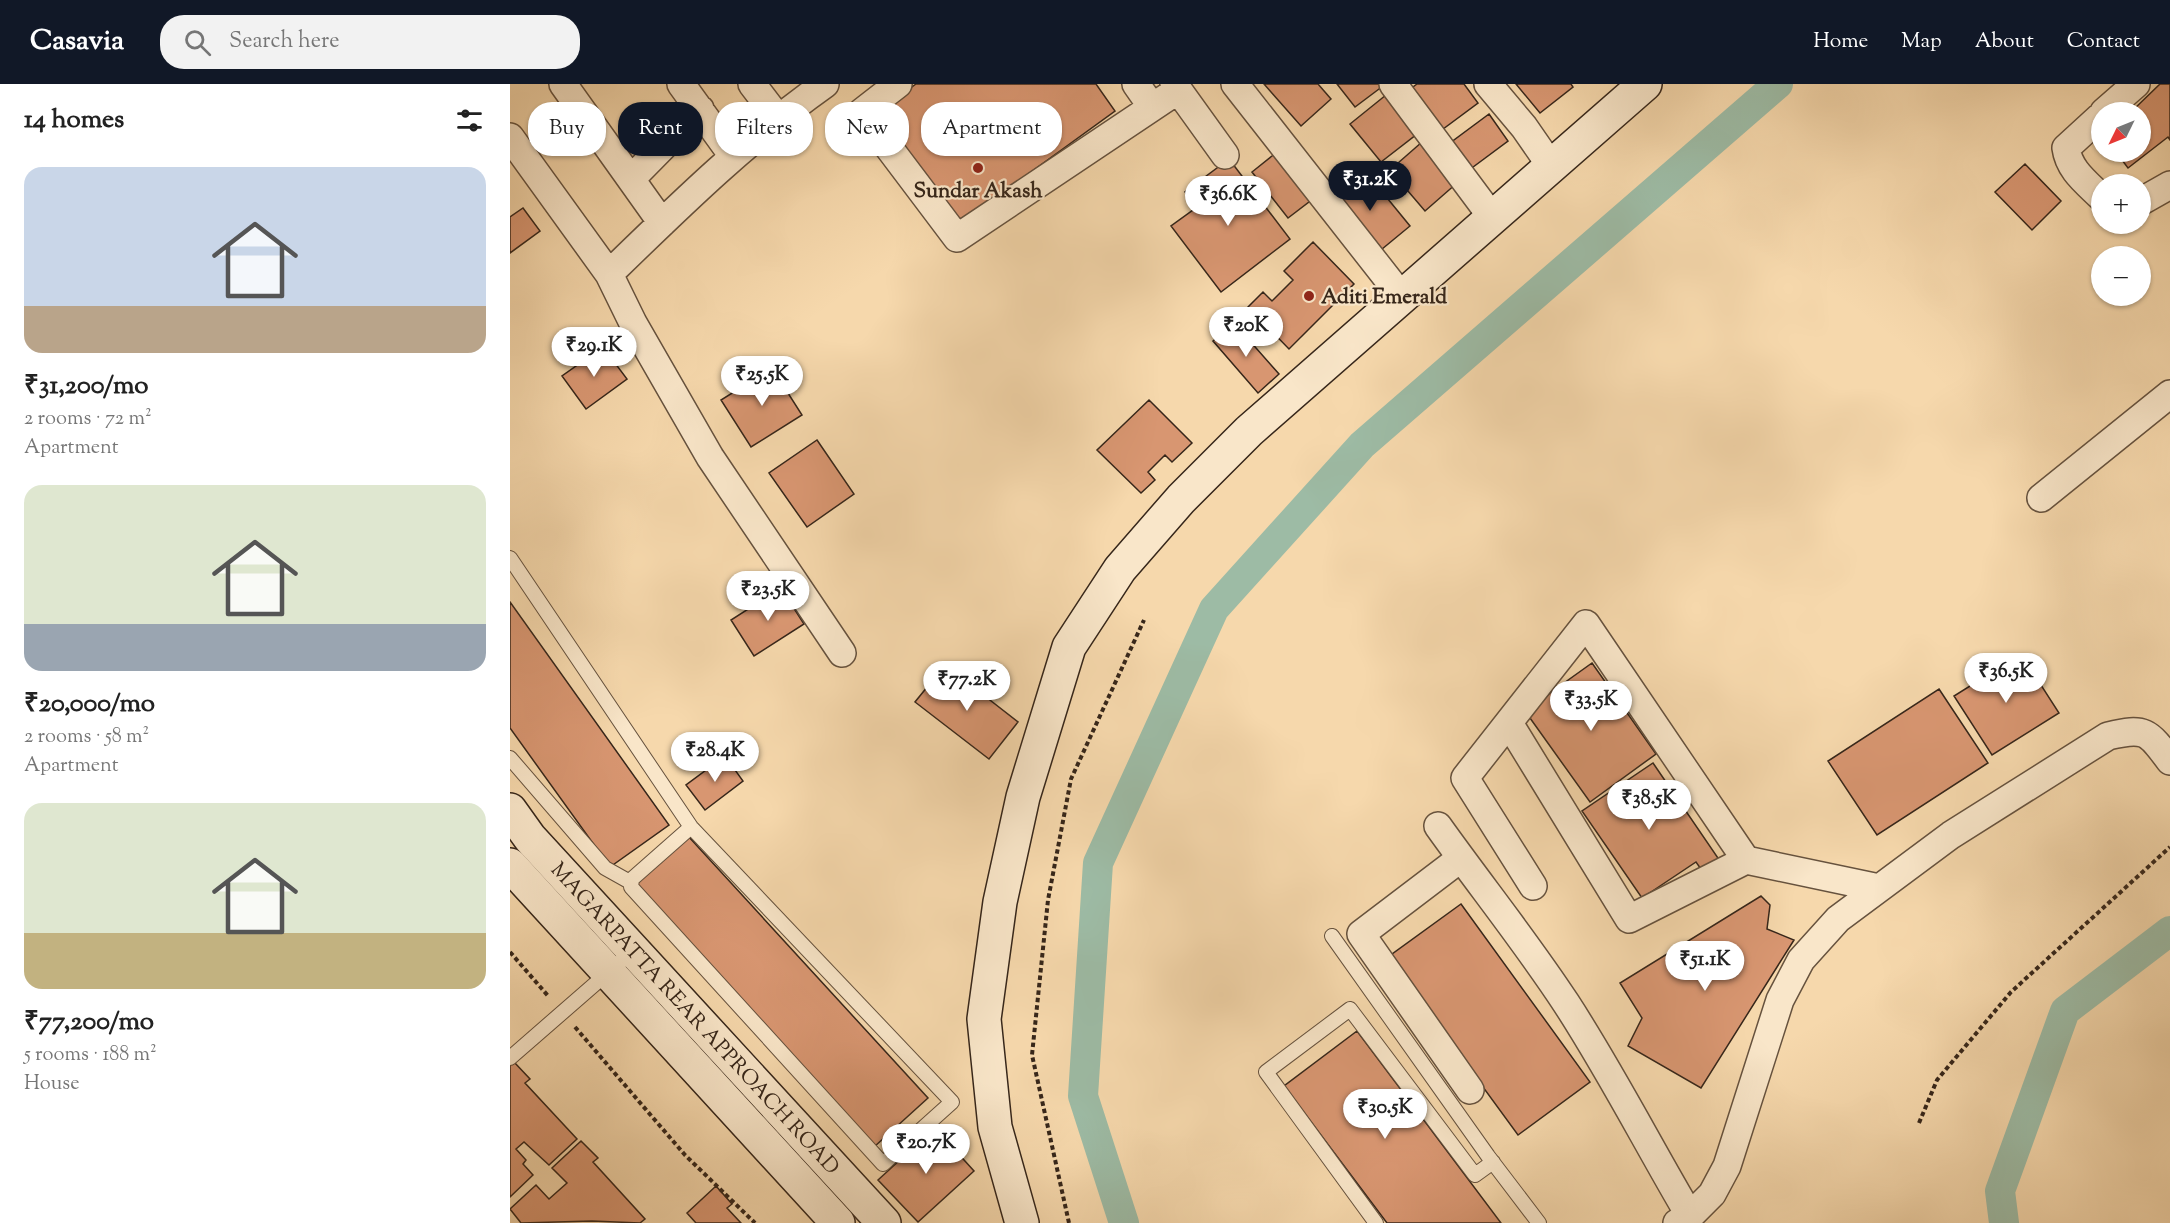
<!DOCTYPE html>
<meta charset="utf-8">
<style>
body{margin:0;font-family:"Sorts Mill Goudy",serif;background:#f2f2f2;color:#222;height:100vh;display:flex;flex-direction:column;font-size:22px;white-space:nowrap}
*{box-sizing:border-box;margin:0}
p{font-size:20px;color:#767676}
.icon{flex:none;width:33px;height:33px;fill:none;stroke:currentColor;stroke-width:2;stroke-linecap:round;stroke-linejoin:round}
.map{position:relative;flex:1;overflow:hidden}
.sheet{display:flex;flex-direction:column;background:#fff;width:510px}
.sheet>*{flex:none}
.guide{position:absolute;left:18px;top:18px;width:570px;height:54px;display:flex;gap:12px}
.needle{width:39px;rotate:227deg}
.fabs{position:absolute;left:1581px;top:18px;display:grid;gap:12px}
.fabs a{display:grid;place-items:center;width:60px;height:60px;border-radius:50%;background:#fff;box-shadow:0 2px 4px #0004;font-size:30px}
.price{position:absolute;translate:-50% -51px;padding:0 14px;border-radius:21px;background:#fff;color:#222;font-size:20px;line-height:39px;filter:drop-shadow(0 2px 3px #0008)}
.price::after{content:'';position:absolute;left:50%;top:36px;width:18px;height:14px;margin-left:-9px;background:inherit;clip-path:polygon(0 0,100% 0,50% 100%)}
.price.selected{background:#111827;color:#fff}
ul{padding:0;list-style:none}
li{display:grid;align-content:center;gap:12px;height:318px;padding:0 24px}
li span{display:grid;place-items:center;height:186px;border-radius:18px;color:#555}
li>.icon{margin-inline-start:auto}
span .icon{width:108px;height:108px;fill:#fffc;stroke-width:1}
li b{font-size:26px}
h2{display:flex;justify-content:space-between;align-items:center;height:72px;padding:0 24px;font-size:26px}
.tag{padding:0 21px;border-radius:24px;background:#fff;box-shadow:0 2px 4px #0004;font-size:21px;line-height:54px}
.tag.selected{background:#111827;color:#fff}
header{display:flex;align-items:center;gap:36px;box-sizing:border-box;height:84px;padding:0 30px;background:#111827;color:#fff}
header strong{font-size:28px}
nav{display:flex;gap:33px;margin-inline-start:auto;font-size:21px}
.search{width:420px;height:54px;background:#f2f2f2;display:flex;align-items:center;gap:15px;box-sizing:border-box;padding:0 21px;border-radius:24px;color:#767676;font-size:22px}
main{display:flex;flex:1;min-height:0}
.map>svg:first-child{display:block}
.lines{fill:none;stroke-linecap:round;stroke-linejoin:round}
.canal{stroke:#9dbba5;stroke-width:30}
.building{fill:#d89671;stroke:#36261a;stroke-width:1.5}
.lane-casing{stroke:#66523e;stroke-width:16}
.street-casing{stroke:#66523e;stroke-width:30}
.secondary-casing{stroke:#36261a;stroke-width:36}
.path{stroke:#36261a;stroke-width:4;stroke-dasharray:4.5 3;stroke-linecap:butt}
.lane{stroke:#f9e6c9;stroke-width:14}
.street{stroke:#f9e6c9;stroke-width:27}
.secondary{stroke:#f9e6c9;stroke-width:33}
.poi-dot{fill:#8f2418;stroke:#f9e6c9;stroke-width:2}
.labels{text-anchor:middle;stroke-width:4.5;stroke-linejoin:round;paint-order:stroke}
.poi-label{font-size:21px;font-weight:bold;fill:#36261a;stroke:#f9e6c9}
.street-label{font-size:21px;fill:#36261a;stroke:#f9e6c9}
</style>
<header>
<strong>Casavia</strong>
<div class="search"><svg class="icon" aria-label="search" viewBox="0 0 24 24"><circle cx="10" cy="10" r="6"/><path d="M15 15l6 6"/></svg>Search here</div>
<nav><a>Home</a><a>Map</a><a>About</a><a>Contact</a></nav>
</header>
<main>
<section class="sheet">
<h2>14 homes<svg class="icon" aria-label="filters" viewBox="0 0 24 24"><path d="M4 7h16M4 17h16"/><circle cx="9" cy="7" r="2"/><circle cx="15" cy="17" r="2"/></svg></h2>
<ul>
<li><span style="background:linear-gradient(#c9d6e8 75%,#b9a48a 0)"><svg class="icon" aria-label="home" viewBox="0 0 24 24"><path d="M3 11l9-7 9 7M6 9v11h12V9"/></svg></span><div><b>₹31,200/mo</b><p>2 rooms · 72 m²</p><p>Apartment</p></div></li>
<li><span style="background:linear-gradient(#dfe7d0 75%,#9aa5b1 0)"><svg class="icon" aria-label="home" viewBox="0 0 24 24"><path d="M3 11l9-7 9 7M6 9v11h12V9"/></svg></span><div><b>₹20,000/mo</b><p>2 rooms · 58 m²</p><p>Apartment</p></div></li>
<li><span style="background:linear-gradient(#dfe7d0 70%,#c2b280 0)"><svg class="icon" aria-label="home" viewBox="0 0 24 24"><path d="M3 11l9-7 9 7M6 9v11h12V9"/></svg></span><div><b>₹77,200/mo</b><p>5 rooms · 188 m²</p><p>House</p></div></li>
</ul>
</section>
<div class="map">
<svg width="1660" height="1139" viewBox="0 0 1660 1139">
<rect width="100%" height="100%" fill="#f6d8ac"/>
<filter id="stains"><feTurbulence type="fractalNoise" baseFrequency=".00333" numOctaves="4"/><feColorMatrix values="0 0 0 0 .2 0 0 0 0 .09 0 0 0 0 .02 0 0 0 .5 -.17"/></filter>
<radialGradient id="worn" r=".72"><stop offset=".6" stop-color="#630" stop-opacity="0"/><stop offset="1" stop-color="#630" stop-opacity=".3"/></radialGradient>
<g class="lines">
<path class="canal" d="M 614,1139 L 573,1012 L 588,779 L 704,525 L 852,361 L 1268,0
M 1494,1139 L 1490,1107 L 1555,927 L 1660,847"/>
</g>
<path class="building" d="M 406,0 L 586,0 L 605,27 L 448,141 L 369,27 Z
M 754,0 L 808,0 L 821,15 L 791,42 Z
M 827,0 L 871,0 L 873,2 L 845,23 Z
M 907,0 L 954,0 L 968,19 L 925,51 L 895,9 Z
M 1006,0 L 1061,0 L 1063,3 L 1030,29 Z
M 1650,0 L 1660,0 L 1660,56 L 1658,53 L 1618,84 L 1606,68 L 1630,68 L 1630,28 L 1621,28 Z
M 876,11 L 907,50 L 871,78 L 840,40 Z
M 979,30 L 998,57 L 955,89 L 936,62 Z
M 912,58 L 947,99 L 915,127 L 880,86 Z
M 772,64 L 808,111 L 778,134 L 742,88 Z
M 719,75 L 780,155 L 711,208 L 661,142 L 687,123 L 675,108 Z
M 1515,80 L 1551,117 L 1522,146 L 1485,108 Z
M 855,87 L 900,142 L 866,170 L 820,115 Z
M 13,124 L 30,147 L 0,169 L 0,133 Z
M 803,158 L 844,200 L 779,265 L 738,223 L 753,208 L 762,217 L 783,196 L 774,187 Z
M 724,239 L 769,290 L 748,309 L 703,257 Z
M 93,263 L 117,295 L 76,325 L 52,292 Z
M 262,284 L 292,331 L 241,363 L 211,316 Z
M 639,316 L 682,359 L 662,378 L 655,371 L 638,388 L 645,396 L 631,409 L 587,366 Z
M 307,356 L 344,410 L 297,443 L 259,389 Z
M 271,504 L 294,540 L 244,572 L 221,536 Z
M 0,518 L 159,741 L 100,783 L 0,644 Z
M 1511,570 L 1549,629 L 1482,671 L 1444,612 Z
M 1082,579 L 1146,670 L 1080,718 L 1015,627 Z
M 435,581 L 508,638 L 479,675 L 405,618 Z
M 1429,605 L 1478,679 L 1367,751 L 1318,677 Z
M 215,672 L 233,697 L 195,726 L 176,701 Z
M 1143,679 L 1210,777 L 1193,788 L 1186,778 L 1132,814 L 1072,727 Z
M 178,752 L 418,1014 L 364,1063 L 124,801 Z
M 1251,812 L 1260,821 L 1257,845 L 1284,856 L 1191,1004 L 1118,962 L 1132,934 L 1110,899 Z
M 951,820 L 1080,998 L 1008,1051 L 878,873 Z
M 847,947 L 991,1139 L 877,1139 L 774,1002 Z
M 4,978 L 20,995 L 15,999 L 67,1055 L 39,1081 L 14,1058 L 6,1065 L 16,1076 L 13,1080 L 23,1091 L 0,1113 L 0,981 Z
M 425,1044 L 464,1087 L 408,1138 L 368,1096 Z
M 71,1057 L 88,1074 L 83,1078 L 135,1135 L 130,1139 L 82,1137 L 11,1139 L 0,1125 L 26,1101 L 39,1115 L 57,1099 L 42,1084 Z
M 206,1102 L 222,1120 L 217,1124 L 231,1139 L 186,1139 L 177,1129 Z"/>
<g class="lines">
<defs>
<path id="lane" d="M 0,474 L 181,743 L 442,1018 L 373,1080 L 121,803 L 122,795 L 181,743
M 0,674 L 95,784 L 120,798
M 822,852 L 978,1072 L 1029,1139
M 0,974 L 124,866
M 866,1139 L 756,988 L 840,925 L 965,1091 L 983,1078"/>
<path id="street" d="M 53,0 L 152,139
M 171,0 L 223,72
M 242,0 L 268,34
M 388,0 L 352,28 L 447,154 L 668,6
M 626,0 L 642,23
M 664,0 L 715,71
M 725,0 L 892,213
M 883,0 L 982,133
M 978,0 L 1014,43 L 1041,82
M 1594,28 L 1626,0
M 1592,31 L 1556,64 C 1559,86 1576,98 1592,114
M 0,53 L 99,190 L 123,239 L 200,373 L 332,569
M 121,95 L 190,25
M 1630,118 L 1660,101
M 99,190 C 168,123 236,56 315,0
M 1531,414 L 1660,310
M 999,639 L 1119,835 L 1236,776
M 928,742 C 970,801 1016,858 1056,919 C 1101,988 1138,1061 1180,1132
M 951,774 L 851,850 L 960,1006
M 1023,802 L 955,694 L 1076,540 L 1236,776 L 1369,804
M 1167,1139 L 1180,1132 L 1202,1110 L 1217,1082 L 1270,916 L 1291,876 L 1328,835 L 1441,751 L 1598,652 C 1635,643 1638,647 1660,677"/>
<g id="secondary">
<path id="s1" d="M 0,726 L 20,754 L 374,1139"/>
<path d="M 0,781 L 328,1139"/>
<path d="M 512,1139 L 485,1043 L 474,935 L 490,818 L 513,713 L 559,563 L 610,485 L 671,415 L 739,347 L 1135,0"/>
</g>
</defs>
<use href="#lane" class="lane-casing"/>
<use href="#street" class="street-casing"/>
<use href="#secondary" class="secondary-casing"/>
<path class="path" d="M 0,868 L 39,913
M 65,943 L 175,1071 L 245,1139
M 1409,1039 L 1427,996 L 1501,908 L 1660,763
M 559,1139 L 522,971 L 538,816 L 561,695 L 634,536"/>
<use href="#lane" class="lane"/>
<use href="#street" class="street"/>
<use href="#secondary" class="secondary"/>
</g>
<g class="poi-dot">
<circle cx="468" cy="84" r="6"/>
<circle cx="799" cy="212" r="6"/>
</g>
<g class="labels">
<g class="poi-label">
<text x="468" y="113">Sundar Akash</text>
<text x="811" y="219" text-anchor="start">Aditi Emerald</text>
</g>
<g class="street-label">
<text dy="7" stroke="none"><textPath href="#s1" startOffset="279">MAGARPATTA REAR APPROACH ROAD</textPath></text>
</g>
</g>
<rect width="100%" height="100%" filter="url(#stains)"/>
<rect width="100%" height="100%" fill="url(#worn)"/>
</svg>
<div class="fabs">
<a><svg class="needle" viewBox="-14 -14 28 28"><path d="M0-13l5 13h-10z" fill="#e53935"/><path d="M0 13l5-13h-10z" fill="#767676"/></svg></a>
<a>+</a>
<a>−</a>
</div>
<b class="price selected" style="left:860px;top:128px">₹31.2K</b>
<b class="price" style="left:718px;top:143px">₹36.6K</b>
<b class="price" style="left:736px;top:274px">₹20K</b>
<b class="price" style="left:84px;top:294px">₹29.1K</b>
<b class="price" style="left:252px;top:323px">₹25.5K</b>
<b class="price" style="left:258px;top:538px">₹23.5K</b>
<b class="price" style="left:1496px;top:620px">₹36.5K</b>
<b class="price" style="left:457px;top:628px">₹77.2K</b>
<b class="price" style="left:1081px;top:648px">₹33.5K</b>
<b class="price" style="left:205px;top:699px">₹28.4K</b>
<b class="price" style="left:1139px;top:747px">₹38.5K</b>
<b class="price" style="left:1195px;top:908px">₹51.1K</b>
<b class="price" style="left:875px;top:1056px">₹30.5K</b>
<b class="price" style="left:416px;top:1091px">₹20.7K</b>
<div class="guide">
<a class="tag">Buy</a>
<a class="tag selected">Rent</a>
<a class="tag">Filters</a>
<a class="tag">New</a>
<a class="tag">Apartment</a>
</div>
</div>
</main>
